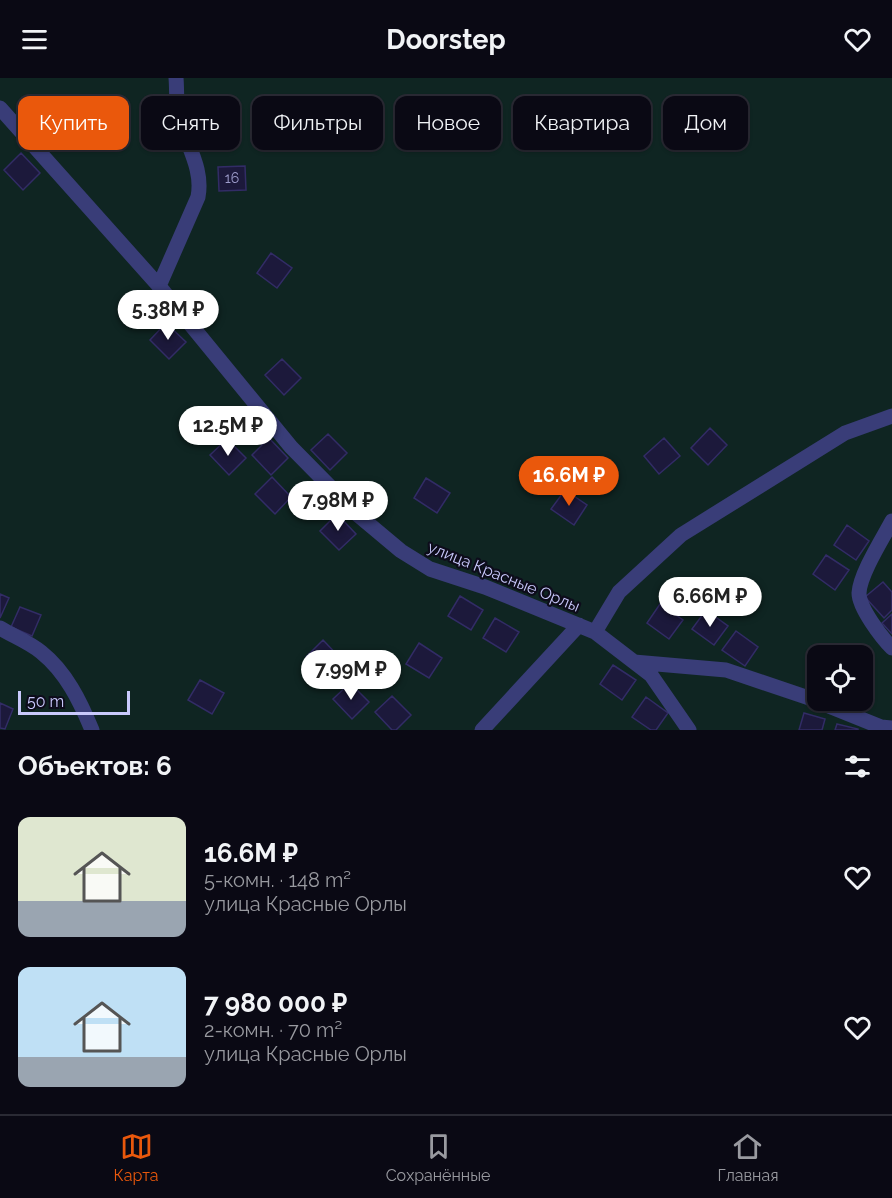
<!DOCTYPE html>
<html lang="ru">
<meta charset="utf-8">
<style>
body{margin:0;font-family:Raleway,sans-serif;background:#181722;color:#f1f3f6;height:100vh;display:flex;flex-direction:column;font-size:22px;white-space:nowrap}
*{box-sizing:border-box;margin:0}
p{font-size:20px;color:#999aa0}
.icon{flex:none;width:33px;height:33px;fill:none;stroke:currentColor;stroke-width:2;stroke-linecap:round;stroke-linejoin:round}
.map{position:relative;height:652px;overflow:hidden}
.drawer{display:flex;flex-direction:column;background:#0a0914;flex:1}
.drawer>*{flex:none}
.top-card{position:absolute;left:18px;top:18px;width:856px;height:54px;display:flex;gap:12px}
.controls{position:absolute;left:807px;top:567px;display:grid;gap:12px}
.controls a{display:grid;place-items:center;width:66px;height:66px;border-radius:12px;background:#0a0914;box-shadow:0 2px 4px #0004,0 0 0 2px #2a2a34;font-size:30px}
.scale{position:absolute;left:18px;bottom:15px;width:112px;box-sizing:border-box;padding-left:6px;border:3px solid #c9c9fc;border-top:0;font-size:16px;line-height:21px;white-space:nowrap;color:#c9c9fc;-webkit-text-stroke:4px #0d0c1b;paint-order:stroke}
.price{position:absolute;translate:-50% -51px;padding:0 14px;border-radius:21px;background:#fff;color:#222;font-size:20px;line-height:39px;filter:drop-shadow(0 2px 3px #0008)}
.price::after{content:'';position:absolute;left:50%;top:36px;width:18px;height:14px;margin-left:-9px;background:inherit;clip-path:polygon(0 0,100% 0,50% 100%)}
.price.on{background:#ea580c;color:#fff}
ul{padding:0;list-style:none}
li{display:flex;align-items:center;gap:18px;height:150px;padding:0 18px}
li span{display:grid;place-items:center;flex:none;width:168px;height:120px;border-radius:12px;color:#555}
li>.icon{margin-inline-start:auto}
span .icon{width:72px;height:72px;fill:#fffc;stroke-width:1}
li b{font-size:26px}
h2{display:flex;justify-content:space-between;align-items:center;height:72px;padding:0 18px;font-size:26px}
.tag{padding:0 21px;border-radius:12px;background:#0a0914;box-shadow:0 2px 4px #0004,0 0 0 2px #2a2a34;font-size:21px;line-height:54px}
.tag.on{background:#ea580c;color:#fff}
header{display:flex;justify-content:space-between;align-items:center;height:78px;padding:0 18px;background:#0a0914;font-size:27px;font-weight:700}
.menu{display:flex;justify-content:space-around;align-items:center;height:84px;border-top:2px solid #2a2a34;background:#0a0914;font-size:16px;color:#999aa0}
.menu a{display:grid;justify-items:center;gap:3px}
.menu .on{color:#ea580c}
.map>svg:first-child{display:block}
.green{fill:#0f2522;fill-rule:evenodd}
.building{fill:#1c193b;stroke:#322c66;stroke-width:1.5}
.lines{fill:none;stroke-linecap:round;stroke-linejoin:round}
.street{stroke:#393d78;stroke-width:15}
.labels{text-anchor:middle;stroke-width:4.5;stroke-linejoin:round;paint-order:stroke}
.number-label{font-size:14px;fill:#9e9dcc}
.street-label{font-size:16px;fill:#c9c9fc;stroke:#0d0c1b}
</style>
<header><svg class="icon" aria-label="menu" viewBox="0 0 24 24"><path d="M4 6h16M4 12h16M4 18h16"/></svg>Doorstep<svg class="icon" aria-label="heart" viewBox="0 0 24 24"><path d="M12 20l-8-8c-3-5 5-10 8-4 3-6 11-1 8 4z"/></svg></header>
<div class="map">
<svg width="892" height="652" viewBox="0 0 892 652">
<rect width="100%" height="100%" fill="#0d0c1b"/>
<path class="green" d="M 0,0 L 892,0 L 892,652 L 0,652 ZM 818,578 L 862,578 L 862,622 L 818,622 Z"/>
<path class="building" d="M 21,75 L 40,95 L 23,112 L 4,92 Z
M 245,88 L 246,112 L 219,113 L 218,89 Z
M 271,175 L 292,190 L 277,210 L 257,195 Z
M 166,245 L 186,264 L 169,281 L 150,262 Z
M 282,281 L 301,300 L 284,317 L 265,297 Z
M 710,350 L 727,367 L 708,387 L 691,370 Z
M 328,356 L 347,375 L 330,392 L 311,372 Z
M 269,360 L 288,380 L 271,397 L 252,377 Z
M 664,360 L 680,378 L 659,396 L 644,378 Z
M 227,361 L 246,380 L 229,397 L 210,377 Z
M 272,399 L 291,419 L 275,436 L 255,416 Z
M 426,400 L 450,415 L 437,435 L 414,420 Z
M 565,412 L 587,427 L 574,447 L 551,431 Z
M 337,436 L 356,456 L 339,472 L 320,453 Z
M 847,447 L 869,463 L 856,482 L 834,467 Z
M 826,477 L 849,492 L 835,512 L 813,496 Z
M 883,504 L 892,514 L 892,532 L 884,540 L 865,519 Z
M 0,516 L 9,520 L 0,540 Z
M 460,518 L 483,532 L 471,552 L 448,538 Z
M 660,526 L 683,542 L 669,561 L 647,545 Z
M 20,529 L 41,537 L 32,558 L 11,549 Z
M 706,532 L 728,548 L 714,567 L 692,551 Z
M 892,536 L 892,556 L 882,545 Z
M 495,540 L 519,554 L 506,574 L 483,560 Z
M 736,553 L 758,569 L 745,588 L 722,572 Z
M 323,562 L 342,582 L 325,599 L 306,579 Z
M 419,565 L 442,580 L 429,600 L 406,586 Z
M 613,587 L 636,602 L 622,622 L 600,606 Z
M 200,602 L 224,615 L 212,636 L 188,622 Z
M 350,605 L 369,624 L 352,641 L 333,621 Z
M 392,618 L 411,637 L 396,652 L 392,652 L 375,634 Z
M 646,619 L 668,635 L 656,652 L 651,652 L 632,639 Z
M 0,625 L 13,631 L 5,651 L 0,650 Z
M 804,635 L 825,641 L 822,652 L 799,652 Z
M 837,646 L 858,651 L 858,652 L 835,652 Z"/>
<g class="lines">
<path class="street" d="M 176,0 C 177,11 176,23 178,33 C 183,63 204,88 198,119 L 159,208 L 291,369 L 358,437 L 401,473 L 430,491 L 485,509 L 595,554 L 651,597 L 689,652
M 0,30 L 159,208
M 892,443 C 883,460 860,496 859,515 C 859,530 882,560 892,570
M 0,550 C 13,558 29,564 41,574 C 66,594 80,623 92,652
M 595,554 L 619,514 L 681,457 L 845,355 L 892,338
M 634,584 L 726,592 L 809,620 L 881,649 L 892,650
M 482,652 L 579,547"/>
</g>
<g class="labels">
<g class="number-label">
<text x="232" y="105">16</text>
</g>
<g class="street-label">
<text transform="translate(504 498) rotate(22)" y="6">улица Красные Орлы</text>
</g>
</g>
</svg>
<div class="controls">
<a><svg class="icon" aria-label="locate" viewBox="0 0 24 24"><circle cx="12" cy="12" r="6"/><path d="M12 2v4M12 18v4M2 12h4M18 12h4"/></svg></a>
</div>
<div class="scale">50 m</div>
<b class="price" style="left:168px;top:263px">5.38M ₽</b>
<b class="price" style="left:228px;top:379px">12.5M ₽</b>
<b class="price on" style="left:569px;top:429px">16.6M ₽</b>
<b class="price" style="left:338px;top:454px">7.98M ₽</b>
<b class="price" style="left:710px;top:550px">6.66M ₽</b>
<b class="price" style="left:351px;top:623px">7.99M ₽</b>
<div class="top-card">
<a class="tag on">Купить</a>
<a class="tag">Снять</a>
<a class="tag">Фильтры</a>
<a class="tag">Новое</a>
<a class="tag">Квартира</a>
<a class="tag">Дом</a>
</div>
</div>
<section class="drawer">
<h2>Объектов: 6<svg class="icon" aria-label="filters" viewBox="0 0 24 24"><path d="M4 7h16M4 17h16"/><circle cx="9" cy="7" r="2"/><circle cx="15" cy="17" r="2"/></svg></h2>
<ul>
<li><span style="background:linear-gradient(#dfe7d0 70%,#9aa5b1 0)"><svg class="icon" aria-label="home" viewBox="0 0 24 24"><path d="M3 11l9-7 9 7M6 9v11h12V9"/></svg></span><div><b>16.6M ₽</b><p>5-комн. · 148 m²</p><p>улица Красные Орлы</p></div><svg class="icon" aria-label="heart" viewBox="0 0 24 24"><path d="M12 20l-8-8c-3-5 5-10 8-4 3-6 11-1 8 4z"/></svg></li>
<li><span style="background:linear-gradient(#bfe0f5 75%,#9aa5b1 0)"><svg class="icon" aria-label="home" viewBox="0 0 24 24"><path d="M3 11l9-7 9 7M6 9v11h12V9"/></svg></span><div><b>7 980 000 ₽</b><p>2-комн. · 70 m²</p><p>улица Красные Орлы</p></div><svg class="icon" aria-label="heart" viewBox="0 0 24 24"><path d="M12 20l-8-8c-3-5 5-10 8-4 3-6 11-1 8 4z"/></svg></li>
</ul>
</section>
<nav class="menu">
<a class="on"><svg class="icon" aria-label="map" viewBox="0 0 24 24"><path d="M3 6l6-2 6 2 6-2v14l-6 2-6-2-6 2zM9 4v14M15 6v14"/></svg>Карта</a>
<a><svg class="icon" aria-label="saved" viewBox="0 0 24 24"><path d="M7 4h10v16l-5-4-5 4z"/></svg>Сохранённые</a>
<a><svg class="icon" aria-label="home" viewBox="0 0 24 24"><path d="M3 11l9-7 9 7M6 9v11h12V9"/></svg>Главная</a>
</nav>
